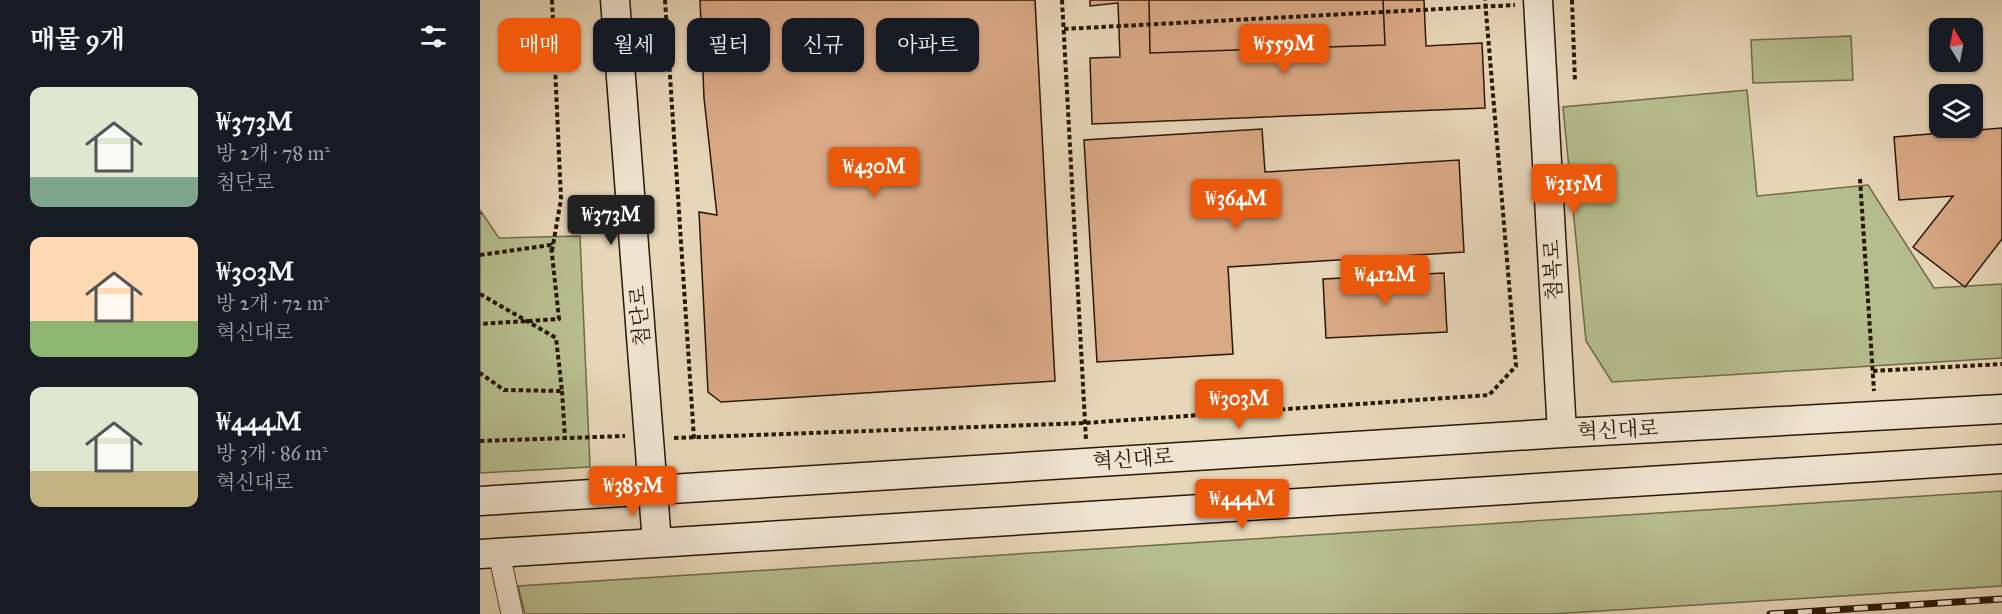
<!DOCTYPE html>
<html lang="ko">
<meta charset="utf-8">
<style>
body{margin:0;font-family:"IM FELL Great Primer","Noto Serif KR",serif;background:#20242c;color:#f1f3f6;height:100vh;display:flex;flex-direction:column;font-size:22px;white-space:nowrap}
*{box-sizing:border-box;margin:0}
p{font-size:20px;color:#9ea1a6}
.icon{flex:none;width:33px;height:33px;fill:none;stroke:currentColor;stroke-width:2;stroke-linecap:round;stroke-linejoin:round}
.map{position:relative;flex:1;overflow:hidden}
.panel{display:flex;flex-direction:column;background:#171b24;width:480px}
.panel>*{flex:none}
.banner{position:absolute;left:18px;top:18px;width:570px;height:54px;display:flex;gap:12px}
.needle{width:39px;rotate:350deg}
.fabs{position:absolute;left:1449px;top:18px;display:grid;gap:12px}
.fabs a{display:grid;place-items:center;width:54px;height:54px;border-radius:12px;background:#171b24;box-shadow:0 2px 4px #0004;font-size:30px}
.price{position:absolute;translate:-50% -51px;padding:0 14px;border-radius:6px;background:#ea580c;color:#fff;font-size:20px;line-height:39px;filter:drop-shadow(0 2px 3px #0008)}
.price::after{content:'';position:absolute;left:50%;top:36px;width:18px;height:14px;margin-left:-9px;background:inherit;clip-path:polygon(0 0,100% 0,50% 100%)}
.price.on{background:#222;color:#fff}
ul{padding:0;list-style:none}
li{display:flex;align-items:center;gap:18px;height:150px;padding:0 30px}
li span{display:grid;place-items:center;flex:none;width:168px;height:120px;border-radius:12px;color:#555}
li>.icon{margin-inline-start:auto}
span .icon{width:72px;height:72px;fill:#fffc;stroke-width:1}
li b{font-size:26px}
h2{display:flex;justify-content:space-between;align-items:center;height:72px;padding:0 30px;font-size:26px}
.pill{padding:0 21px;border-radius:12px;background:#171b24;box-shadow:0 2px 4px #0004;font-size:21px;line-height:54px}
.pill.on{background:#ea580c;color:#fff}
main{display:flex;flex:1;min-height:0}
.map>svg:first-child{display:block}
.green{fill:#b6bd8e;stroke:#706a4a;stroke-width:1.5}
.building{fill:#daa986;stroke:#2a1706;stroke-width:1.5}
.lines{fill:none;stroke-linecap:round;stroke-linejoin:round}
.street-casing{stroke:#594732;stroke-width:23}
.secondary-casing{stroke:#2a1706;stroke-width:31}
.path{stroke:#2a1706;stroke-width:4;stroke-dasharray:4.5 3;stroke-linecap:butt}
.street{stroke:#efe4d1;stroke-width:21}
.secondary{stroke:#efe4d1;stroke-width:28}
.rail-casing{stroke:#2a1706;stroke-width:7}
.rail{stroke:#efe4d1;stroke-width:4.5;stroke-dasharray:14;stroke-linecap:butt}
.labels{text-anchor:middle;stroke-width:4.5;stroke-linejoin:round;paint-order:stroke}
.street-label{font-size:21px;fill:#2a1706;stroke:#efe4d1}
</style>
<main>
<section class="panel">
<h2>매물 9개<svg class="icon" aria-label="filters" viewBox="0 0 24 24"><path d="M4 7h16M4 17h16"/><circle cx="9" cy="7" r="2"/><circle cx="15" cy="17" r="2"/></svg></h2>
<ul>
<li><span style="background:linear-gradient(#dfe7d0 75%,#7fa58c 0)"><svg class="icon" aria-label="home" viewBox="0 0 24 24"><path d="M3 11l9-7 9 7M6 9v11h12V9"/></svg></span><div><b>₩373M</b><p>방 2개 · 78 m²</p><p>첨단로</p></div></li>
<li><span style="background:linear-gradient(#ffd9b3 70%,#8fb573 0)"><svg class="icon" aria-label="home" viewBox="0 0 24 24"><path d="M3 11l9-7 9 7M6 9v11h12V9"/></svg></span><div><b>₩303M</b><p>방 2개 · 72 m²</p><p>혁신대로</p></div></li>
<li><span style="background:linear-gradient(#dfe7d0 70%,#c2b280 0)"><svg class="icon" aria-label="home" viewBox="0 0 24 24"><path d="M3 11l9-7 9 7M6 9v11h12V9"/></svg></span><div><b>₩444M</b><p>방 3개 · 86 m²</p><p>혁신대로</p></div></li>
</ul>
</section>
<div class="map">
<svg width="1522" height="614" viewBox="0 0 1522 614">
<rect width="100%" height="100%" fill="#e7d6b8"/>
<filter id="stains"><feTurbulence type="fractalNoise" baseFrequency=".00333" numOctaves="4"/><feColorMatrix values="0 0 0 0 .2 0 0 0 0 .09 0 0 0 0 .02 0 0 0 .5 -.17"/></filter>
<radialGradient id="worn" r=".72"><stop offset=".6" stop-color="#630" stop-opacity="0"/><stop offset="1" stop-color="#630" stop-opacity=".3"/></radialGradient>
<path class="green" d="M 1371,36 L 1373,80 L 1273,83 L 1271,40 Z
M 1267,90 L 1277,196 L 1388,185 L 1454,288 L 1522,284 L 1522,358 L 1132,382 L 1106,341 L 1083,107 Z
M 0,210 L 19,238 L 100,236 L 110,467 L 0,473 Z
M 1522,491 L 1522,586 L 1072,614 L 45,614 L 38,586 Z"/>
<path class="building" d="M 220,0 L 555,0 L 575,381 L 241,402 L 228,392 L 219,212 L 237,215 L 224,98 Z
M 610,0 L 669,0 L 670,53 L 905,45 L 903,0 L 944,0 L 946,46 L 1002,43 L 1005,108 L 612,124 L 610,58 L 640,57 L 638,3 L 610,6 Z
M 669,0 L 903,0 L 905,45 L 670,53 Z
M 1522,128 L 1522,239 L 1485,287 L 1433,247 L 1473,196 L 1419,200 L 1414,137 Z
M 782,129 L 785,172 L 979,160 L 984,252 L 748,267 L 753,354 L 617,362 L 604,140 Z
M 964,273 L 967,332 L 846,338 L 843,279 Z"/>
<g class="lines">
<defs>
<path id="street" d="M 19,553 L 32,614"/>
<path id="secondary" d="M 135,0 L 177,543
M 1058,0 L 1082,433
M 0,501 L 1082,433 L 1522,409
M 0,554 L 1522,459"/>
</defs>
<use href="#street" class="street-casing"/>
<use href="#secondary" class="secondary-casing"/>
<path class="path" d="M 185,0 L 214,439
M 582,0 L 606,440
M 1092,0 L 1095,82
M 584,29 L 1035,5
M 1380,179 L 1394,391
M 0,213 L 0,214
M 72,251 L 81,199 L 72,0
M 0,255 L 71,245 L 79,319 L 0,324
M 0,294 L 76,338 L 82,391 L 24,390 L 0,373
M 1393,371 L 1522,364
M 82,391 L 85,438
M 194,438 L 605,423 L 1009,395 L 1036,366 L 1005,0
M 0,441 L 145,436"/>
<use href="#street" class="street"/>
<use href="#secondary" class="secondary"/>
<defs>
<path id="rail" d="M 1290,614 L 1522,599"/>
</defs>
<use href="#rail" class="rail-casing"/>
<use href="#rail" class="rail"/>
</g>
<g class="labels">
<g class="street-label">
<text transform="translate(1073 270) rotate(-93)" y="7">첨복로</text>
<text transform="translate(160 316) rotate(-95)" y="7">첨단로</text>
<text transform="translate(1138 430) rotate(-3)" y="7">혁신대로</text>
<text transform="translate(653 459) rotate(-4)" y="7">혁신대로</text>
</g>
</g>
<rect width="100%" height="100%" filter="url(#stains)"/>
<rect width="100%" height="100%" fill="url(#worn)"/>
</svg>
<div class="fabs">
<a><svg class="needle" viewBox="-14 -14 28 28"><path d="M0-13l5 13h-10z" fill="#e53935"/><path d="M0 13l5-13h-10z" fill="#9ea1a6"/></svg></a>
<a><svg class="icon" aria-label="layers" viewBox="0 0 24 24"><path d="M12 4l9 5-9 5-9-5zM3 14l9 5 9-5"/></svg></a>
</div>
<b class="price" style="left:804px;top:75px">₩559M</b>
<b class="price" style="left:394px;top:198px">₩430M</b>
<b class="price" style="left:1094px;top:215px">₩315M</b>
<b class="price" style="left:756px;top:230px">₩364M</b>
<b class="price on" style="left:131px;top:246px">₩373M</b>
<b class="price" style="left:905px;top:306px">₩412M</b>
<b class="price" style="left:759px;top:430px">₩303M</b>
<b class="price" style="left:153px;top:517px">₩385M</b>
<b class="price" style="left:762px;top:530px">₩444M</b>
<div class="banner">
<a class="pill on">매매</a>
<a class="pill">월세</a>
<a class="pill">필터</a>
<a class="pill">신규</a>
<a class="pill">아파트</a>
</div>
</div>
</main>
